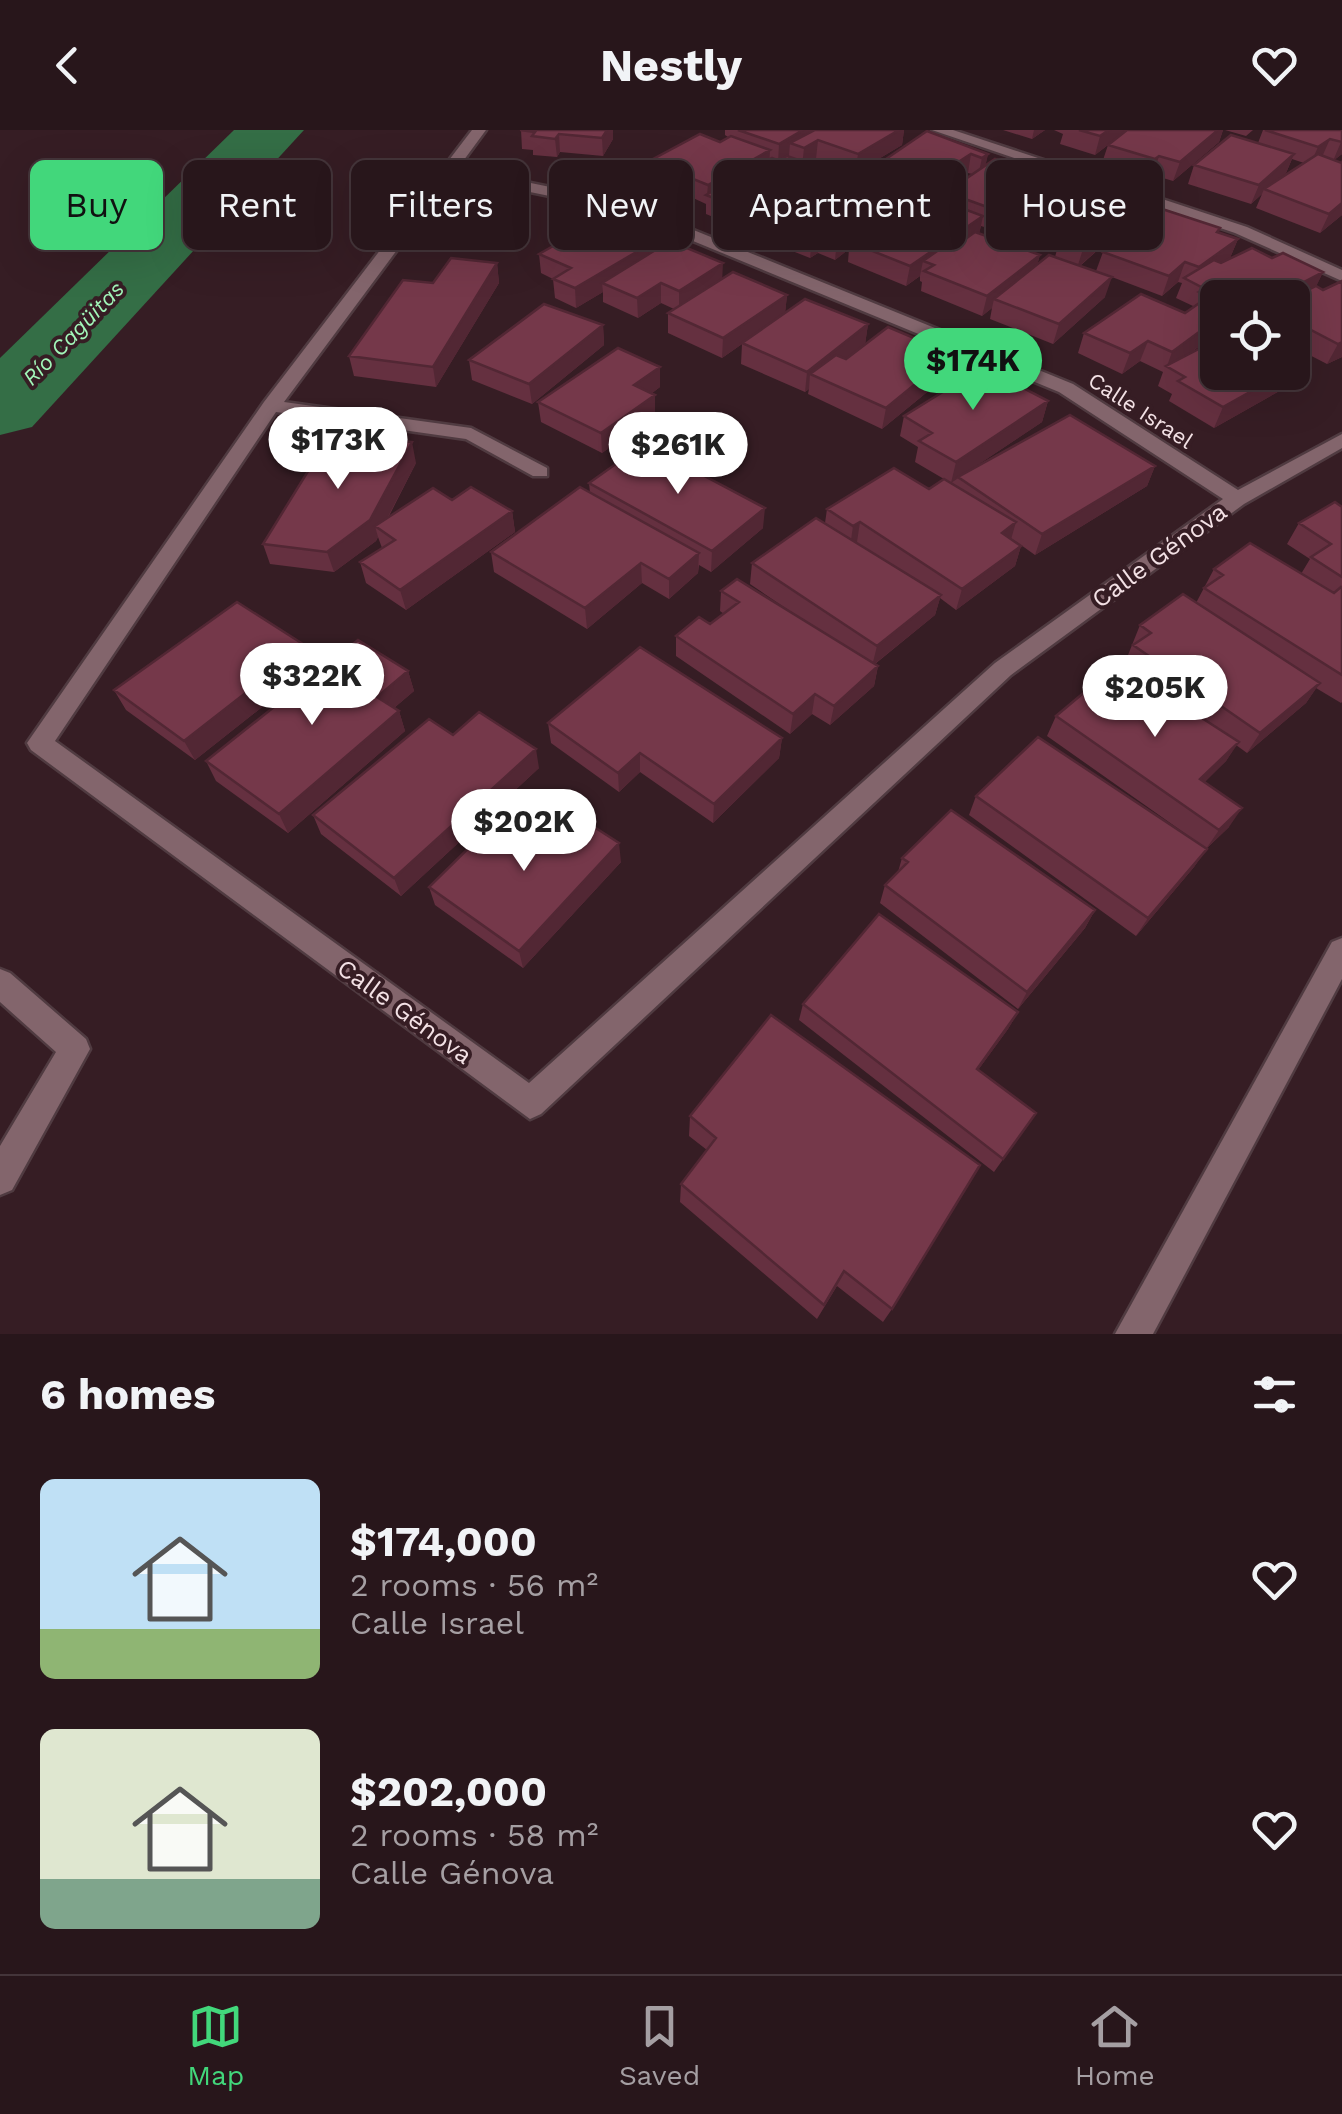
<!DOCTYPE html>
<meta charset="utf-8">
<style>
body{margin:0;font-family:"Work Sans",sans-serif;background:#342328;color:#f1f3f6;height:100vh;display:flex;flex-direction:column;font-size:38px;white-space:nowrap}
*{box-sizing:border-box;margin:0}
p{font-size:32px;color:#a59fa3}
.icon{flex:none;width:55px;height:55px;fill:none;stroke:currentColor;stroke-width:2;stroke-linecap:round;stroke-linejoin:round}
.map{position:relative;height:1204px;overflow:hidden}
.side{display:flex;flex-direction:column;background:#28161b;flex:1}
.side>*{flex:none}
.guide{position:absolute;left:30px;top:30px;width:1282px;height:90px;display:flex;gap:20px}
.controls{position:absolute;left:1200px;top:150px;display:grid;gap:20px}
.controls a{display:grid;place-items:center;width:110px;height:110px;border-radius:15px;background:#28161b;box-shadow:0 10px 40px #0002,0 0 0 2px #44353a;font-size:50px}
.price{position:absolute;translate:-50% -85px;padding:0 22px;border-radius:35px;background:#fff;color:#222;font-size:32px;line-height:65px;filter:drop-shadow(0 2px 5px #0008)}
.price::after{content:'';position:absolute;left:50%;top:60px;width:30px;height:22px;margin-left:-15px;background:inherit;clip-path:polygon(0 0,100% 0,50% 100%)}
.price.selected{background:#42d77b;color:#111}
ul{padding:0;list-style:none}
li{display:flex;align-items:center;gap:30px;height:250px;padding:0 40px}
li span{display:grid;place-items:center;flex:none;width:280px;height:200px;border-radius:15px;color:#555}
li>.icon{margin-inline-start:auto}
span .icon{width:120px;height:120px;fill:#fffc;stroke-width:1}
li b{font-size:42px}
h2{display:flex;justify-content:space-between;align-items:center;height:120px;padding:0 40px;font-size:42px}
.chip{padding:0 35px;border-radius:15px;background:#28161b;box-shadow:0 10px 40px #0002,0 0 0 2px #44353a;font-size:35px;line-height:90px}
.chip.selected{background:#42d77b;color:#111}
header{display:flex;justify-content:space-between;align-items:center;height:130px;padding:0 40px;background:#28161b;font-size:45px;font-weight:700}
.tabs{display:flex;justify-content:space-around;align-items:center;height:140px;border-top:2px solid #44353a;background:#28161b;font-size:28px;color:#a59fa3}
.tabs a{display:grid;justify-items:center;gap:5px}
.tabs .selected{color:#42d77b}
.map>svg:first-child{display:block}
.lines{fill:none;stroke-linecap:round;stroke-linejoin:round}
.river{fill:#346e46;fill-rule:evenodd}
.lane-casing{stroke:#503b41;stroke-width:5}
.street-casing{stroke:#503b41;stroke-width:5}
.secondary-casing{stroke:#503b41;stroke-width:5}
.lane{fill:#83656c;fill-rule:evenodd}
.street{fill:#83656c;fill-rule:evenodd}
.secondary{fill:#83656c;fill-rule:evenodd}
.wall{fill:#653040;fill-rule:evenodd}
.shaded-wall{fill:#522734}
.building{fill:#75384a;stroke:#522734;stroke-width:2.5}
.labels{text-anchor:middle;stroke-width:8;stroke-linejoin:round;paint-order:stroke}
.far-water-label{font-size:22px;font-style:italic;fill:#a2f7b9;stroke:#361d24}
.far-street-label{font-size:22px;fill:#f3e1e5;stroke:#361d24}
.street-label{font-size:25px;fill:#f3e1e5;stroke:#361d24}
</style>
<header><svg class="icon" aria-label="back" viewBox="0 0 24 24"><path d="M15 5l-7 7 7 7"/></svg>Nestly<svg class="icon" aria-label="heart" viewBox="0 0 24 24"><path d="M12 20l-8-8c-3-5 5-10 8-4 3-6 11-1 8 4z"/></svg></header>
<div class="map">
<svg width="1342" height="1204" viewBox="0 0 1342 1204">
<rect width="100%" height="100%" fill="#361d24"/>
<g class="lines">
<path class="river" d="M 234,0 L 304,0 L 32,297 L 0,305 L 0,228 Z"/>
<defs>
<path id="lane" d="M 0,839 L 10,843 L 86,909 L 90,919 L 12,1060 L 0,1065 L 0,1016 L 56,922 L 0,872 Z"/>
<path id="street" d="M 472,0 L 486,0 L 458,38 L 627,73 L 1073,254 L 1238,360 L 1342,304 L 1342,318 L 1244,374 L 1011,545 L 541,984 L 530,989 L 31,620 L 27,613 L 264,272 ZM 452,46 L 618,80 L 1059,262 L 1223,369 L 995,533 L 529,953 L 55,611 L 276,282 L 466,309 L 533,346 L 547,346 L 547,338 L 471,298 L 284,272 Z
M 932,0 L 953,0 L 1247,97 L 1342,140 L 1342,151 L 1235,103 Z"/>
<path id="secondary" d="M 1342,808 L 1342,849 L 1153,1204 L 1115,1204 L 1332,812 Z"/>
</defs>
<use href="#lane" class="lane-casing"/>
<use href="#street" class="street-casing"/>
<use href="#secondary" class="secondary-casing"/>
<use href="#lane" class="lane"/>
<use href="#street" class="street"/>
<use href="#secondary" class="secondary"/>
</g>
<path class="wall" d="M 521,0 L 613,0 L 613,9 L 603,26 L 560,22 L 557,27 L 533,25 L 533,20 L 522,19 Z
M 725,0 L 904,0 L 902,15 L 855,43 L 841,38 L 840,50 L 901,80 L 924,81 L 926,69 L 877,51 L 880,33 L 927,1 L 988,24 L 985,36 L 1048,64 L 997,101 L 981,96 L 979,103 L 1040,125 L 1037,135 L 1055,127 L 1058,116 L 1027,106 L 1032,87 L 1120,65 L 1119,69 L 1134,74 L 1128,93 L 1080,136 L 1105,167 L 1053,214 L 990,189 L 992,178 L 982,186 L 921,161 L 922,152 L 920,151 L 920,146 L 906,156 L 848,132 L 849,119 L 835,130 L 818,123 L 810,128 L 762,109 L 762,104 L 759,106 L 706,84 L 706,74 L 691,67 L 683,71 L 641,55 L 640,36 L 720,12 L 728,7 L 725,5 ZM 816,29 L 824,32 L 815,36 L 808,34 ZM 968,43 L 972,44 L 958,54 L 953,52 Z
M 1003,0 L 1045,0 L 1032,9 Z
M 1054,0 L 1223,0 L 1219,12 L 1173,51 L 1153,45 L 1149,48 L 1102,33 L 1108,15 L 1095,25 L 1060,14 L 1063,4 Z
M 1225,0 L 1253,0 L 1246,6 Z
M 1263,0 L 1342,0 L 1342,24 L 1334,30 L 1341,33 L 1342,30 L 1342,85 L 1320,103 L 1256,78 L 1262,64 L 1251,74 L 1188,54 L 1194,35 L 1258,13 ZM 1292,29 L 1304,33 L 1278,50 L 1286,43 Z
M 1132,88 L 1220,98 L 1219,102 L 1238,109 L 1230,128 L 1272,128 L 1323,142 L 1316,156 L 1342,227 L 1327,234 L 1292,216 L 1292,168 L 1218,168 L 1218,198 L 1215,204 L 1188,225 L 1283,259 L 1214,298 L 1169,271 L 1172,264 L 1158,256 L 1163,242 L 1140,231 L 1122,244 L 1078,223 L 1084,203 L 1185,183 L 1193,178 L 1193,176 L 1176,168 L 1182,153 L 1178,152 L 1162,166 L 1096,141 L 1103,122 L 1127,102 Z
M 662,117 L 722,149 L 787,165 L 785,183 L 868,194 L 865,214 L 952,224 L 948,245 L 882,299 L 808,264 L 809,259 L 805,262 L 741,234 L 742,214 L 722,228 L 668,203 L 668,183 L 674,179 L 661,173 L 638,188 L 603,172 L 603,162 L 576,178 L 555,168 L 553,149 L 541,143 L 539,124 Z
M 497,133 L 499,153 L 436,257 L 354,246 L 349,226 L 433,153 Z
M 603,195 L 604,215 L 532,274 L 472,250 L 469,230 Z
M 660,257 L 652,263 L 655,265 L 655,285 L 602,323 L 541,292 L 538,272 Z
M 1048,271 L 1042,292 L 970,340 L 1155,336 L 1147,356 L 1035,425 L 1011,408 L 1021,416 L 1015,436 L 956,480 L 940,468 L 935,485 L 875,534 L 878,536 L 874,556 L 830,595 L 812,584 L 790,604 L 676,526 L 676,506 L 710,494 L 724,484 L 720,481 L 721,461 L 809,494 L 750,454 L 752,433 L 825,393 L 827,379 L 929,359 L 944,349 L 915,332 L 918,317 L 900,306 L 904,286 Z
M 416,333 L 388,388 L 452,370 L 512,381 L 515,402 L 406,480 L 366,453 L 360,432 L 382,418 L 378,407 L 376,411 L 334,442 L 270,434 L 263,414 Z
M 589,353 L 763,398 L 711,442 L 699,435 L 698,443 L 669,469 L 642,453 L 587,499 L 494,442 L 491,422 L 590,363 Z
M 1342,377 L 1342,572 L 1341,573 L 1316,558 L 1306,573 L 1247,623 L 1236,615 L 1226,631 L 1204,652 L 1229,697 L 1206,719 L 1194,737 L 1136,806 L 969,685 L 976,666 L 1200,714 L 1047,606 L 1056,586 L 1166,565 L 1124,535 L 1140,495 L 1196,473 L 1214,439 L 1301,444 L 1310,429 L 1287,414 L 1299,393 Z
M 314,536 L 195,630 L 126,580 L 114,560 Z
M 408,541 L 414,561 L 394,578 L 399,581 L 405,601 L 288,703 L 216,651 L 206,631 Z
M 548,593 L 782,608 L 779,628 L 713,693 L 640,642 L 619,662 L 551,613 Z
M 453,605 L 539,638 L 401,766 L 321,704 L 313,685 Z
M 529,706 L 621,732 L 523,838 L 435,775 L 429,757 Z
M 902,728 L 1095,780 L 1085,798 L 1018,879 L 880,773 L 885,755 L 898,742 Z
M 803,874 L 1018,882 L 1008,899 L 978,940 L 1036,983 L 994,1042 L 799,890 Z
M 771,885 L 892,1179 L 883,1192 L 837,1156 L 817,1189 L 680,1072 L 681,1054 L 707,1020 L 689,1006 L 690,986 Z"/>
<path class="shaded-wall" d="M 607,0 L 613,0 L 613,9 L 603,26 L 602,8 Z
M 803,0 L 833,0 L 790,13 L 789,26 L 778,33 L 779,14 Z
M 899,0 L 904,0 L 902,15 L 855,43 L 858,24 Z
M 1034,0 L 1045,0 L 1032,9 Z
M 1109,0 L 1127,0 L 1095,25 L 1100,6 Z
M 1218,0 L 1223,0 L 1219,12 L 1173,51 L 1180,32 Z
M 559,4 L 560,22 L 557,27 L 555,9 Z
M 1342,7 L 1342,24 L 1333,31 L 1341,12 Z
M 1330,9 L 1322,27 L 1310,35 L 1318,17 Z
M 818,10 L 816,29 L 802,37 L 804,18 Z
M 770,20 L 769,39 L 707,65 L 708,55 Z
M 971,24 L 968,43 L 930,67 L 927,66 L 930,50 Z
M 988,24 L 984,43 L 978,46 L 982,28 Z
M 1294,24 L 1286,43 L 1267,60 L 1264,59 L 1262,64 L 1251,74 L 1259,55 Z
M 1159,26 L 1153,45 L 1149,48 L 1155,29 Z
M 841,37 L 839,56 L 776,95 L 763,90 L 762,104 L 759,106 L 760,86 Z
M 1053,45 L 1048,64 L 997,101 L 1001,82 Z
M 691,48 L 691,67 L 683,71 L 683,52 Z
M 903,65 L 900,84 L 850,112 L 849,119 L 835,130 L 837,110 Z
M 1342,73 L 1342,85 L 1320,103 L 1329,84 Z
M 1134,74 L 1128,93 L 1077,138 L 1083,119 Z
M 983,86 L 979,105 L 934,135 L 923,131 L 920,146 L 906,156 L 910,136 Z
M 820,103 L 818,123 L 810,128 L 812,109 Z
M 662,107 L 662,127 L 602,153 L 603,162 L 576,178 L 575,158 Z
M 1238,109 L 1230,128 L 1193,152 L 1199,137 Z
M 1040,125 L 1034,145 L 994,169 L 992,178 L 982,186 L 987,166 Z
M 1185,132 L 1178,152 L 1162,166 L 1169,146 Z
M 497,133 L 499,153 L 436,257 L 433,237 Z
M 723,133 L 722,153 L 679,181 L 679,161 Z
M 1323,142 L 1314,161 L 1292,168 L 1273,168 Z
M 1112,147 L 1105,167 L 1053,214 L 1059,194 Z
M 661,153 L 661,173 L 638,188 L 637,168 Z
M 787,165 L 785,184 L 722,228 L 723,208 Z
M 1218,188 L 1218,198 L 1215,204 L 1170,238 L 1167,236 L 1172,222 Z
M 868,194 L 865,215 L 822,249 L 810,244 L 809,259 L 805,262 L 807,242 Z
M 603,195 L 604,215 L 532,274 L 529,254 Z
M 1148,211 L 1140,231 L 1122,244 L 1130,223 Z
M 1342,212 L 1342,227 L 1327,234 L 1338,214 Z
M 952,224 L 948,245 L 882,299 L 886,278 Z
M 660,237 L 660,257 L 635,276 L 634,255 Z
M 1286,242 L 1291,242 L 1283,259 L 1214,298 L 1223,277 Z
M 655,265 L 655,285 L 602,323 L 601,303 Z
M 1048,271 L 1042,292 L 951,353 L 956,332 Z
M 412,312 L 416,333 L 381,400 L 375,396 L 378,407 L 376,411 L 334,442 L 327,422 Z
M 1155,336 L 1147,356 L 1035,425 L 1042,404 Z
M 765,378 L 763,398 L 711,442 L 712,421 Z
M 512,381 L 515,402 L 406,480 L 400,460 Z
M 860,392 L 857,412 L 850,417 L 853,396 Z
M 1016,392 L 1010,413 L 1002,403 Z
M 1021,416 L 1015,436 L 956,480 L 962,459 Z
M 699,423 L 698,443 L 669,469 L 669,449 Z
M 641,433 L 642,453 L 587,499 L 585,478 Z
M 941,465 L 935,485 L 872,536 L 877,516 Z
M 306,516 L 314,536 L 195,630 L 184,611 Z
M 878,536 L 874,556 L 830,595 L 834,576 Z
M 408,541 L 414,561 L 383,587 L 377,567 Z
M 1320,553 L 1306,573 L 1247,623 L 1260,603 Z
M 815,564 L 812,584 L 790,604 L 793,584 Z
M 399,581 L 405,601 L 288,703 L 279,684 Z
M 782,608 L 779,628 L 713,693 L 714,674 Z
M 1239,612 L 1226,631 L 1188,669 L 1200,649 Z
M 536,619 L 539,638 L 401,766 L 394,748 Z
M 640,623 L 640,642 L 619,662 L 618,643 Z
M 1242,678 L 1229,697 L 1206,719 L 1219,700 Z
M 619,713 L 621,732 L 523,838 L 519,821 Z
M 1207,719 L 1194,737 L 1136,806 L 1148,788 Z
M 1095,780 L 1085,798 L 1018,879 L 1027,862 Z
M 1018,882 L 1008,899 L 968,954 L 977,939 Z"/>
<path class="building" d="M 520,0 L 607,0 L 602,8 L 559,4 L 555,9 L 532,6 L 535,2 Z
M 738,0 L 803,0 L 779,14 Z
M 815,0 L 899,0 L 858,24 L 818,10 L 804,18 L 790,13 Z
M 1079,0 L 1109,0 L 1100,6 Z
M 1127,0 L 1218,0 L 1180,32 L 1159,26 L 1155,29 L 1108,15 Z
M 1265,0 L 1342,0 L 1342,12 L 1330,9 L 1318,17 Z
M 927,1 L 988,24 L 982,28 L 971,24 L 930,50 L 880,33 Z
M 700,4 L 720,12 L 731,6 L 770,20 L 708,55 L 691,48 L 683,52 L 640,36 Z
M 1231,5 L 1294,24 L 1259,55 L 1194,35 Z
M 1318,24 L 1342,33 L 1342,73 L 1329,84 L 1264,59 Z
M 787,26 L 815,36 L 824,31 L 841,37 L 760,86 L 706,65 L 772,28 L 779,31 Z
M 995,29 L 1012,35 L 1019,30 L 1053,45 L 1001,82 L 965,69 L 956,76 L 983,86 L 910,136 L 850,112 L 908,75 L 939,87 L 956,76 L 927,66 L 949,51 L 958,54 Z
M 847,45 L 903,65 L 837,110 L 820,103 L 812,109 L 763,90 L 782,78 L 790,82 Z
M 1076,51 L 1120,65 L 1116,68 L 1134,74 L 1083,119 L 1059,111 L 1072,100 L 1032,87 Z
M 1156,77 L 1220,98 L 1217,102 L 1238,109 L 1199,137 L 1185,132 L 1169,146 L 1103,122 L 1141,91 L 1132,88 L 1143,80 L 1149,82 Z
M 608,85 L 662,107 L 575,158 L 553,149 L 571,138 L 539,124 Z
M 975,102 L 1040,125 L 987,166 L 924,141 L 934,135 L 923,131 L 950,112 L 957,115 Z
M 670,111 L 723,133 L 679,161 L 661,153 L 637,168 L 602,153 Z
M 1252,118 L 1272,128 L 1283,123 L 1323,142 L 1273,168 L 1218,168 L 1218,171 L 1199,162 L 1205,159 L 1184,148 L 1214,130 L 1221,133 Z
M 1049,125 L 1112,147 L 1059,194 L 994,169 Z
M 451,128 L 497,133 L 433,237 L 349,226 L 403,150 L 433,153 Z
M 733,142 L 787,165 L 723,208 L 668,183 Z
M 1342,151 L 1342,212 L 1338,214 L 1292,190 L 1292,168 L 1316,156 L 1323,160 Z
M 1141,164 L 1185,183 L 1198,174 L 1218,182 L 1218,188 L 1172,222 L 1148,211 L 1130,223 L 1084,203 Z
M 805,169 L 868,194 L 807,242 L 742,213 Z
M 544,174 L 603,195 L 529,254 L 469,230 Z
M 888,197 L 952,224 L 886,278 L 810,244 L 836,225 L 846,229 Z
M 1218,209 L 1218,242 L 1286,242 L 1223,277 L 1178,251 L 1185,247 L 1166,236 Z
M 618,218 L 660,237 L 634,255 L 655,265 L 601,303 L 538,272 Z
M 983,237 L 1048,271 L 956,332 L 919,311 L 932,303 L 904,286 Z
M 1070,285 L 1155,336 L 1042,404 L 958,347 Z
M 331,304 L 412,312 L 370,390 L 327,422 L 263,414 Z
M 644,314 L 765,378 L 712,421 L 589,353 Z
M 894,338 L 929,359 L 944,349 L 1016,392 L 1002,403 L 1021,416 L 962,459 L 860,392 L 853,396 L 827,379 Z
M 471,357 L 512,381 L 400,460 L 360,432 L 395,410 L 375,396 L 433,358 L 452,370 Z
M 580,357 L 699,423 L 669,449 L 641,433 L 585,478 L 491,422 Z
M 1335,372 L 1342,377 L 1342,447 L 1311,427 L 1331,414 L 1299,393 Z
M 816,388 L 941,465 L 877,516 L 752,433 Z
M 1250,413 L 1334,463 L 1341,457 L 1342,458 L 1342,545 L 1204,458 L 1223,445 L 1214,439 Z
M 737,449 L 878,536 L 834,576 L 815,564 L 793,584 L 676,506 L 699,487 L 710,494 L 739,472 L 721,461 Z
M 1183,464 L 1320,553 L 1260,603 L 1133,515 L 1151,503 L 1140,495 Z
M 237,472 L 306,516 L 184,611 L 114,560 Z
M 358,510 L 408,541 L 377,567 L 399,581 L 279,684 L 206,631 Z
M 640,517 L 782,608 L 714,674 L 640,623 L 618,643 L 548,593 Z
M 1118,534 L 1239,612 L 1200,649 L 1242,678 L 1219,700 L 1056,586 Z
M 479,582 L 536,619 L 394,748 L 313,685 L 429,589 L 453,605 Z
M 1038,607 L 1207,719 L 1148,788 L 976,666 Z
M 560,675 L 619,713 L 519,821 L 429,757 L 500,687 L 529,706 Z
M 951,680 L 1095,780 L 1027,862 L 885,755 L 908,732 L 902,728 Z
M 879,784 L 1018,882 L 977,939 L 1036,983 L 1003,1029 L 803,874 Z
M 771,885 L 980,1035 L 892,1179 L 844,1141 L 824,1175 L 681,1054 L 716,1008 L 690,986 Z"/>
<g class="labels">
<g class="far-water-label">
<text transform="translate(73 203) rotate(-46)" y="8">Río Cagüitas</text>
</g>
<g class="far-street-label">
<text transform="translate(1141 280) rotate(33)" y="8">Calle Israel</text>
</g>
<g class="street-label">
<text transform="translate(1159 425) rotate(-36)" y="9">Calle Génova</text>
<text transform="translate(405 881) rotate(36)" y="9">Calle Génova</text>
</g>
</g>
</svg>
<div class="controls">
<a><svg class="icon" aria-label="locate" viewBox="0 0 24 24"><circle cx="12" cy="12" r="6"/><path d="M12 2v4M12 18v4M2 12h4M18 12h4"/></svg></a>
</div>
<b class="price selected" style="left:973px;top:283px">$174K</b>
<b class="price" style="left:338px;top:362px">$173K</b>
<b class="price" style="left:678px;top:367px">$261K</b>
<b class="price" style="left:312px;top:598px">$322K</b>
<b class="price" style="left:1155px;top:610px">$205K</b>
<b class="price" style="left:524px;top:744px">$202K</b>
<div class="guide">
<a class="chip selected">Buy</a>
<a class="chip">Rent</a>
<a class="chip">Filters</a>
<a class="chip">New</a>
<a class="chip">Apartment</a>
<a class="chip">House</a>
</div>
</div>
<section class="side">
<h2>6 homes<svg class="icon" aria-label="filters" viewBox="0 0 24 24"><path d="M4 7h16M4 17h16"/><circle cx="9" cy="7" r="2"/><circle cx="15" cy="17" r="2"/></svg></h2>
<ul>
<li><span style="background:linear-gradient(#bfe0f5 75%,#8fb573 0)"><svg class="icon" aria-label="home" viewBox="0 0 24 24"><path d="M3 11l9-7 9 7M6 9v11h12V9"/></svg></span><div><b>$174,000</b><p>2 rooms · 56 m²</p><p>Calle Israel</p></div><svg class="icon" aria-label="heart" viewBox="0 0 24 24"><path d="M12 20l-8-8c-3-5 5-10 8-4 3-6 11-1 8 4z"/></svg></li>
<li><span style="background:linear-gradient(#dfe7d0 75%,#7fa58c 0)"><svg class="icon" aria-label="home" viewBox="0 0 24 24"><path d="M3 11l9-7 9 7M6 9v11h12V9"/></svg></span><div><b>$202,000</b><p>2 rooms · 58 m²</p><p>Calle Génova</p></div><svg class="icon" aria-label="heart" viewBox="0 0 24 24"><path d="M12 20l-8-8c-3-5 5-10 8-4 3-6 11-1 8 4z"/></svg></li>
</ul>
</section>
<nav class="tabs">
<a class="selected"><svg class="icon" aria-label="map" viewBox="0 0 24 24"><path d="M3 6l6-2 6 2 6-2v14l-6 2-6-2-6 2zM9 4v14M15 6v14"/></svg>Map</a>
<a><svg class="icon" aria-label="saved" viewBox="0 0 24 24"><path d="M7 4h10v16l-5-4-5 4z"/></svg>Saved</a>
<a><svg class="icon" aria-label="home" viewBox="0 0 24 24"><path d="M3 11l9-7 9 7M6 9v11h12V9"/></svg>Home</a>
</nav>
